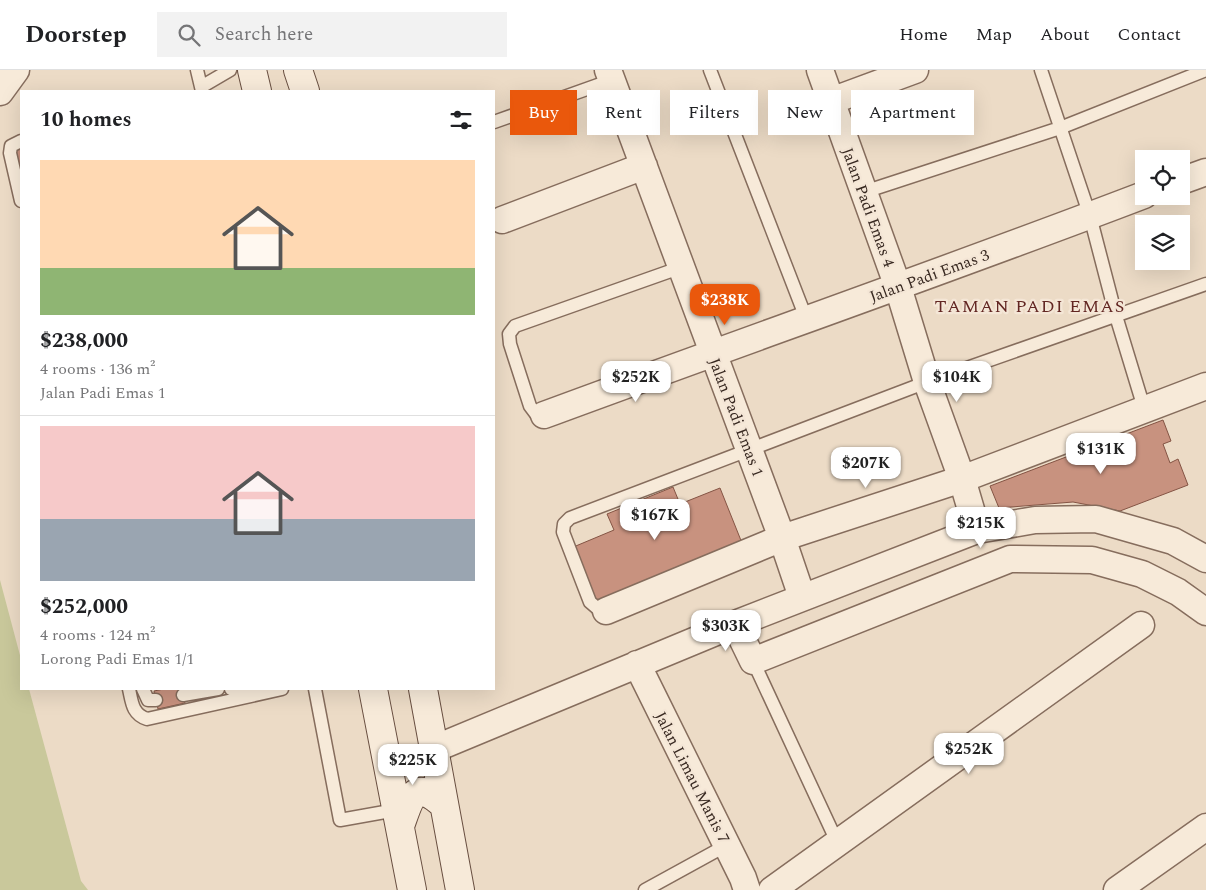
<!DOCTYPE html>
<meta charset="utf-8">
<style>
body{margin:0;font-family:Spectral,serif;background:#f2f2f2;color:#202124;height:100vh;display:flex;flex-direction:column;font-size:19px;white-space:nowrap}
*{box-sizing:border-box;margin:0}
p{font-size:16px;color:#757577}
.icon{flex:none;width:28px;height:28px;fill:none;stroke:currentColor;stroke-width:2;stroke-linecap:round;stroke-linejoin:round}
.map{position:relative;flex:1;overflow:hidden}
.drawer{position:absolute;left:20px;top:20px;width:475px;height:600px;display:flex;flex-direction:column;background:#fff;border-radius:0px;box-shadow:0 5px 20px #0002}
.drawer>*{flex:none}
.hud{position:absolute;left:510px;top:20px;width:475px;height:45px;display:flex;gap:10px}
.fabs{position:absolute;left:1135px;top:80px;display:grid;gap:10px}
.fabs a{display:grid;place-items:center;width:55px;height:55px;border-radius:0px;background:#fff;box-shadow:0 5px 20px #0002;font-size:25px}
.price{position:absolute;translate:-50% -42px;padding:0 11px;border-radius:10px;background:#fff;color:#222;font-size:16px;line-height:32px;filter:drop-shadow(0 1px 2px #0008)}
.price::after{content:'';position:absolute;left:50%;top:30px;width:15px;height:11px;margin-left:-8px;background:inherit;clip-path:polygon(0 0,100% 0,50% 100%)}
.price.selected{background:#ea580c;color:#fff}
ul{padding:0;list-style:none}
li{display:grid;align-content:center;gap:10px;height:265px;padding:0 20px}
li+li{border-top:1px solid #e0e0e0}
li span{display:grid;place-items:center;height:155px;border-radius:0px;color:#555}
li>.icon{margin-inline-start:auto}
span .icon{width:90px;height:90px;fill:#fffc;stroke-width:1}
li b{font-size:21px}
h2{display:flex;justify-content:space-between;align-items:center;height:60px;padding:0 20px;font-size:21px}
.tag{padding:0 18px;border-radius:0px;background:#fff;box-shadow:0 5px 20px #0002;font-size:18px;line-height:45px}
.tag.selected{background:#ea580c;color:#fff}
header{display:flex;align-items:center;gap:30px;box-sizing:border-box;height:70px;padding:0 25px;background:#fff;border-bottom:1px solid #e0e0e0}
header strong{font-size:24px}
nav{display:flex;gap:28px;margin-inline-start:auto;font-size:18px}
.search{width:350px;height:45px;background:#f2f2f2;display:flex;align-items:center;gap:12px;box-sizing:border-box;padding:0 18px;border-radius:0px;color:#757577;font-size:19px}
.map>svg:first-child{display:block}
.green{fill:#c9c89b}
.building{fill:#c8927f;stroke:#845444}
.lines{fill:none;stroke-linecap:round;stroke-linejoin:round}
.lane-casing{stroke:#866d5d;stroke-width:15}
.street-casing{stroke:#866d5d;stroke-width:29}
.secondary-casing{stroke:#684e40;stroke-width:30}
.lane{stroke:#f7ead9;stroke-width:12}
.street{stroke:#f7ead9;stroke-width:26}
.secondary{stroke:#f7ead9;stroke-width:28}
.labels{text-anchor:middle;stroke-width:4.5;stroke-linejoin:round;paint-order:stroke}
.street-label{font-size:16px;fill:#372820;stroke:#f4e6d6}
.neighbourhood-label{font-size:18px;letter-spacing:1px;fill:#622622;stroke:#f4e6d6}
</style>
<header>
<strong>Doorstep</strong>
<div class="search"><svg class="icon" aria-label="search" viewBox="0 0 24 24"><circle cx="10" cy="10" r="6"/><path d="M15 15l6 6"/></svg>Search here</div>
<nav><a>Home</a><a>Map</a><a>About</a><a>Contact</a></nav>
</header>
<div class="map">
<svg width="1206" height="820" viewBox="0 0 1206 820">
<rect width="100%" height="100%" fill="#ecdbc6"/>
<path class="green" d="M 0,510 L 21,589 L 21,619 L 29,619 L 81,811 L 88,820 L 0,820 Z"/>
<path class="building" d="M 21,76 L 21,100 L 20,100 L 15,77 Z
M 1163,350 L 1171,371 L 1163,374 L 1170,393 L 1178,389 L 1188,415 L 1120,441 L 1073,432 L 999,438 L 990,416 Z
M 673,417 L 680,434 L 720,418 L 742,473 L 593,533 L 571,478 L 614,460 L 607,444 Z
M 164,619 L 182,619 L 185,633 L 158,639 L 154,621 Z"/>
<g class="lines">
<defs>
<path id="lane" d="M 197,0 L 202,21
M 710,0 L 806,248
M 1041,0 L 1090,146 L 1116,246 L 1144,338
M 201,17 L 230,0
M 494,52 L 612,10
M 21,71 L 11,76 L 10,83 L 21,131
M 864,122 L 1060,58 L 1206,0
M 544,345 L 536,344 L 530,336 L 510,274 L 509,264 L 515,256 L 682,197
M 606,541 L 597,538 L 590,532 L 563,462 L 564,454 L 570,448 L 927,312 L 1206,214
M 753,591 L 838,774
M 129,619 C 132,632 132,644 147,649 L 282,619
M 143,619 L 148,630 L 156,630
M 231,619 L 250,626
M 315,619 L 340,750 L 396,740
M 183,625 L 218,619
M 645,820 L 727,775"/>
<path id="street" d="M 608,0 L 782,468 L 802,527
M 820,0 L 898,217 L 927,312 L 962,409 L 977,460
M 0,22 L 16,0
M 831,31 L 915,0
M 1181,111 L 1206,102
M 502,150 L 644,96
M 544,345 C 744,271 945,201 1144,125
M 606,541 L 782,468 L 962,409 L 1206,316
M 735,554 L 753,591 L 1010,489 L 1092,490 L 1142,504 L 1178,522 L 1206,542
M 637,594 L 743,808 L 747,820
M 434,679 L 735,554 L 977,460 L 1035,450 L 1096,449 L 1173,471 L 1206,489
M 772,820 L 1141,555
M 1117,820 L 1206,757"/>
<path id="secondary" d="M 252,0 L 257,21
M 298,0 L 305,21
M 373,619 L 412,820
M 423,619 L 460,820
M 400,756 C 410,728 414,707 444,735"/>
</defs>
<use href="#lane" class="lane-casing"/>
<use href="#street" class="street-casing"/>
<use href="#secondary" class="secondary-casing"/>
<use href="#lane" class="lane"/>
<use href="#street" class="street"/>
<use href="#secondary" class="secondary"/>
</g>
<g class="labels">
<g class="street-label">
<text transform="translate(869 137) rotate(70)" y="6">Jalan Padi Emas 4</text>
<text transform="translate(929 205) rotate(-20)" y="6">Jalan Padi Emas 3</text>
<text transform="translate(737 347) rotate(69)" y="6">Jalan Padi Emas 1</text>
<text transform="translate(693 707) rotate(63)" y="6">Jalan Limau Manis 7</text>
</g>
<g class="neighbourhood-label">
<text x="1030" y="242">TAMAN PADI EMAS</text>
</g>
</g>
</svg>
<div class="fabs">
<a><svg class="icon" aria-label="locate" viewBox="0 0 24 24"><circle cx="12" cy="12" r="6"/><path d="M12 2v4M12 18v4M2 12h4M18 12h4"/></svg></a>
<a><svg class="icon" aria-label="layers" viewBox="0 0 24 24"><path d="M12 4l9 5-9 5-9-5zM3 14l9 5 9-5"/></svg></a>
</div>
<b class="price selected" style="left:725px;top:256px">$238K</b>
<b class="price" style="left:636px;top:333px">$252K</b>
<b class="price" style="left:957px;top:333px">$104K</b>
<b class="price" style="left:1101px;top:405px">$131K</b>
<b class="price" style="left:866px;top:419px">$207K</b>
<b class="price" style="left:655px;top:471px">$167K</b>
<b class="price" style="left:981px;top:479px">$215K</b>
<b class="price" style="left:726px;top:582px">$303K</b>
<b class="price" style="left:969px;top:705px">$252K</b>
<b class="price" style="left:413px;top:716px">$225K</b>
<div class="hud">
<a class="tag selected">Buy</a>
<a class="tag">Rent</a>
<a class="tag">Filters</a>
<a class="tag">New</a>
<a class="tag">Apartment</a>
</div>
<section class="drawer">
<h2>10 homes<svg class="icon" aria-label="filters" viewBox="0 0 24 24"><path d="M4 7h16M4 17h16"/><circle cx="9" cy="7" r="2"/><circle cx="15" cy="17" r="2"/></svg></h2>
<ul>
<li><span style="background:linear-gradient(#ffd9b3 70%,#8fb573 0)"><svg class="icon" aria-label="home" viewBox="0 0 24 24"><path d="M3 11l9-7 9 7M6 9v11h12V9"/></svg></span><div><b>$238,000</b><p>4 rooms · 136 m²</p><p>Jalan Padi Emas 1</p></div></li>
<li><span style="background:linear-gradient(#f6c9c9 60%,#9aa5b1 0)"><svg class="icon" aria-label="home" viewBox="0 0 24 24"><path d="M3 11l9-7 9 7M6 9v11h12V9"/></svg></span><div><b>$252,000</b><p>4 rooms · 124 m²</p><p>Lorong Padi Emas 1/1</p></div></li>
</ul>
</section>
</div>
